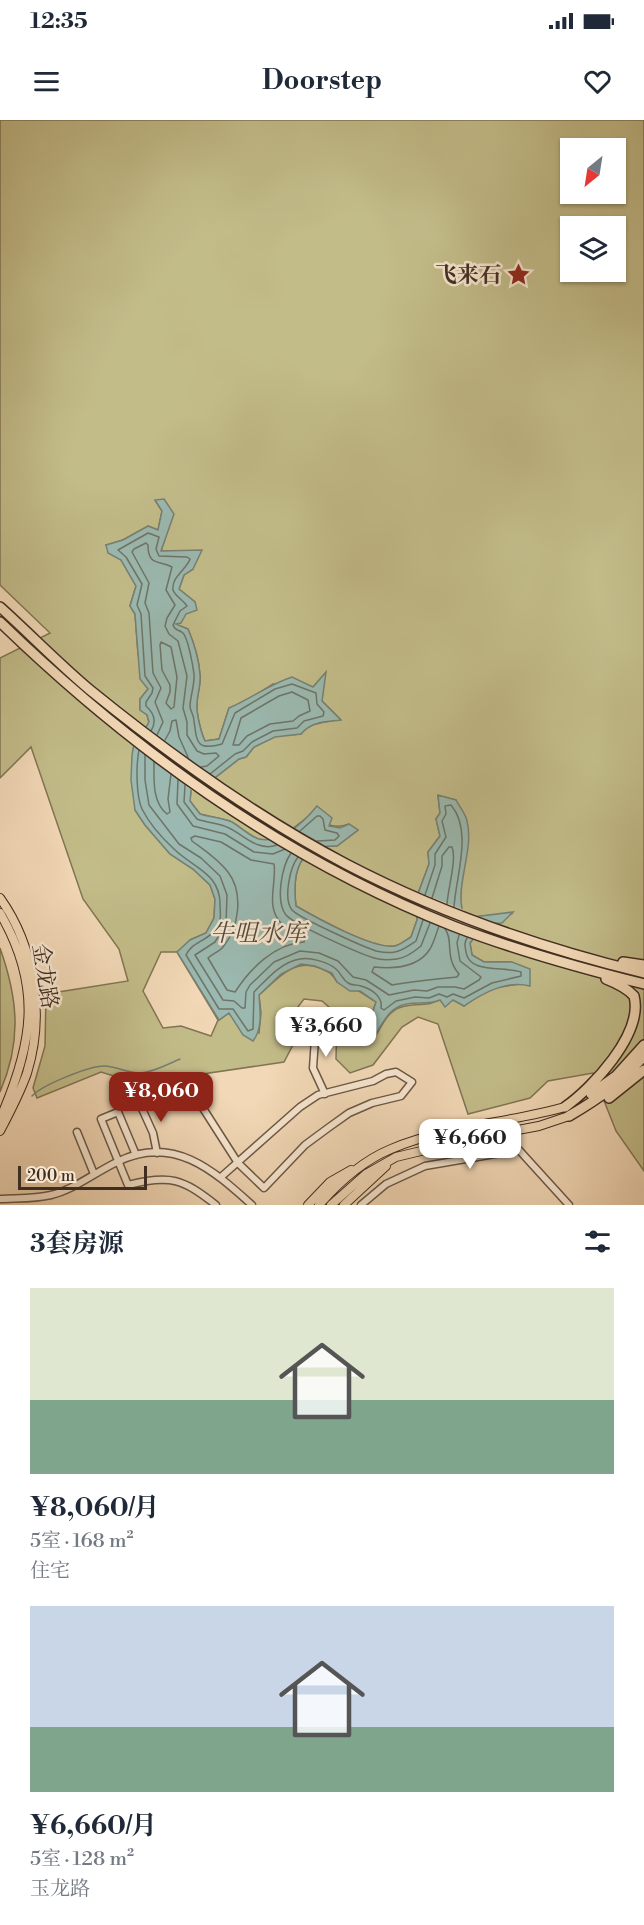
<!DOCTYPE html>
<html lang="zh">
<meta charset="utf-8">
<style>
body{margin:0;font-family:"Libre Bodoni","Noto Serif SC",serif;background:#f6f6f7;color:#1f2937;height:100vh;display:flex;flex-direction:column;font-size:22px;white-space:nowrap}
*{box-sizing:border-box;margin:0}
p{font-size:20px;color:#747a83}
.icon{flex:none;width:33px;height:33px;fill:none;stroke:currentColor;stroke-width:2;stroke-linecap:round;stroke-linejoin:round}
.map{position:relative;height:1085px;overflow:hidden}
.sheet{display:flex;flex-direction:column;background:#fff;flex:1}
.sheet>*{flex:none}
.needle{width:39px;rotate:210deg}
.fabs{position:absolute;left:560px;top:18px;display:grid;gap:12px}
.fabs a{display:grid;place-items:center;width:66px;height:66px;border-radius:0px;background:#fff;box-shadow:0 2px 4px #0004;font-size:30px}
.scale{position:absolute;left:18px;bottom:15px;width:129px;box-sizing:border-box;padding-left:6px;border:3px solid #402e20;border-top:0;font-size:16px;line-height:21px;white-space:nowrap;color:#402e20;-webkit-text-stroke:4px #f7e6d0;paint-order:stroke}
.price{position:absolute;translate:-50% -51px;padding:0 14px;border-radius:12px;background:#fff;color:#222;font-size:20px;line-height:39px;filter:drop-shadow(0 2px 3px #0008)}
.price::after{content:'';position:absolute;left:50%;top:36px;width:18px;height:14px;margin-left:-9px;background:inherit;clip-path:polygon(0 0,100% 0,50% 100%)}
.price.on{background:#8f2418;color:#fff}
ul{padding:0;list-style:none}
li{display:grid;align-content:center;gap:12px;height:318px;padding:0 30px}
li span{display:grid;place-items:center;height:186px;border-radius:0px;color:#555}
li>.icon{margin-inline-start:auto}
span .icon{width:108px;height:108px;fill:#fffc;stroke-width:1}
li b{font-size:26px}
h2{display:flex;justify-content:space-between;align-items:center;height:72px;padding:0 30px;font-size:26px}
.status{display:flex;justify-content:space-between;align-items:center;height:42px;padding:0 30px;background:#fff;direction:ltr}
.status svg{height:16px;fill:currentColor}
header{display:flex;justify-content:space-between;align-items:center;height:78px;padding:0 30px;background:#fff;font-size:27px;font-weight:700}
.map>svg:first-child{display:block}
.green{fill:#c2bc89;stroke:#817554;stroke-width:1.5;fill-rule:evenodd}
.water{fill:#9bb9b0;stroke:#778176;stroke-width:1.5}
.pier{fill:#f2d8b6}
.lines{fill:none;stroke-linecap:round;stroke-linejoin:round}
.shore{stroke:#6e7468;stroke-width:1.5}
.stream{stroke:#778176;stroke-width:1.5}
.minor-casing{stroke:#6c5846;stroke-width:9}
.major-casing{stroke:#402e20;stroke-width:10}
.highway-casing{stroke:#402e20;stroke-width:12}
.minor{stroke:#f7e6d0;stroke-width:6}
.major{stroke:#f2d8b6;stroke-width:8}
.highway{stroke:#f2d8b6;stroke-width:9}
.labels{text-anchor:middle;stroke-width:5;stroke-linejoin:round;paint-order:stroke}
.poi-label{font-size:22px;font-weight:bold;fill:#402e20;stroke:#f7e6d0;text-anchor:end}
.street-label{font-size:22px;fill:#402e20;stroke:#f7e6d0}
.water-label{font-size:24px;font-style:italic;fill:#524a3d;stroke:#f7e6d0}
</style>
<div class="status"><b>12:35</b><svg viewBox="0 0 49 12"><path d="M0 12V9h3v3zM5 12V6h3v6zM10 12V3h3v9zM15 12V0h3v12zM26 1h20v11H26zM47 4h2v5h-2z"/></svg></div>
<header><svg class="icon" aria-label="menu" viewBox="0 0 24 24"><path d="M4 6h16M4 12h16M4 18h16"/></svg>Doorstep<svg class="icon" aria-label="heart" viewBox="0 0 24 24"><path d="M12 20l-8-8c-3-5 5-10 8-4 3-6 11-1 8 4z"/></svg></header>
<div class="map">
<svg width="644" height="1085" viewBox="0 0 644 1085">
<rect width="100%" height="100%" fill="#f2d8b6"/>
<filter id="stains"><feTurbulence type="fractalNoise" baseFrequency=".00333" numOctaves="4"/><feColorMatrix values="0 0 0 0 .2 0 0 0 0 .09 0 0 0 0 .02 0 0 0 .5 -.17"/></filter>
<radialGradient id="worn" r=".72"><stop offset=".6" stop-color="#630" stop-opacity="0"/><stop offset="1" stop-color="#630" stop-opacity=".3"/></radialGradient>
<path class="green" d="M 0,0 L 644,0 L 644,1051 L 616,1011 L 593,953 L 548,961 L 530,978 L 468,994 L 438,904 L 418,897 L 402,907 L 373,945 L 350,953 L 336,939 L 337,894 L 322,881 L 304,879 L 294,892 L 296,919 L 284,942 L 189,956 L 156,969 L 101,952 L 37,978 L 33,968 L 45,926 L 46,874 L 128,861 L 119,829 L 83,779 L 31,627 L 0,658 L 0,538 L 50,513 L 0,465 ZM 570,28 L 615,28 L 615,74 L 570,74 ZM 570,106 L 615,106 L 615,152 L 570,152 ZM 155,380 L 173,394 L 161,431 L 176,431 L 193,449 L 184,455 L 179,469 L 195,482 L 175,504 L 188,509 C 194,523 199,540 200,555 C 201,565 197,575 197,584 C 196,592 201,613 205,621 L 219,619 L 229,588 L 245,582 L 273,564 L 313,567 L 325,554 L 322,581 L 340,599 C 326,603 311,601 301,614 L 275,616 L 254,627 L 246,637 L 239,639 L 212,660 L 192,660 L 190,681 L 200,694 L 230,701 L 257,719 L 272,721 L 287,713 L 309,696 C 323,703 334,710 349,704 L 358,710 L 337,726 C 298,724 292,753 296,786 C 315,797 374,830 395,826 C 400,825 406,820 411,817 L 417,800 L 419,771 L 429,744 L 428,732 L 440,716 L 436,699 L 440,693 L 438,676 L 456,680 L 461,767 L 460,788 L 465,798 L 513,793 L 482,807 L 470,823 L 472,835 L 484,842 L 511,842 L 520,864 L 494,868 L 481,874 L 464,886 C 456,881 450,878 441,880 C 436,880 432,884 427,884 C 393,886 392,887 375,917 L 363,920 L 376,882 L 359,871 L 337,862 C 332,853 329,852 320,848 C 294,837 276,860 259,875 L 261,893 L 259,913 L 229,893 L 219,900 L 190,820 L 206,813 L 214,798 L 215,779 L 210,765 L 193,749 L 170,734 L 145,705 L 135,690 L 145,609 L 149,602 L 147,595 L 140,589 L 140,579 L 148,569 L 138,534 L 135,494 L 130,486 L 136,466 L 121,440 L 106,425 L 123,420 L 148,406 L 158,410 L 162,391 ZM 161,832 L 177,832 L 218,900 L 211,916 L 181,906 L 163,908 L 143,871 Z
M 0,828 C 18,879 22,921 0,972 Z"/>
<path class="water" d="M 164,379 L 174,394 L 161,431 L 202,430 L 193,449 L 184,455 L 179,469 L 195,482 L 197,490 L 186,494 L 181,503 L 176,504 L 188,509 C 194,523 199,540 200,555 C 201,565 197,575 197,584 C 196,592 201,613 205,621 L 219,619 L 229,588 C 252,578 268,565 292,557 L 313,567 L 326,552 L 322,581 L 341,600 C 326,602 311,601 301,614 L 275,617 L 254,627 L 246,637 L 239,639 L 212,660 L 192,660 L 190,681 L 200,694 C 210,697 222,698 232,702 C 241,707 249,716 259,719 C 281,724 304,702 317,686 L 332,698 L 329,706 L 340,708 L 349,704 L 358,710 L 337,726 C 298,724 292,753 296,786 C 315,797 374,830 395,826 C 400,825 406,820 411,817 L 417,800 L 419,771 L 429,744 L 428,732 L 440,716 L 436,699 L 440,693 L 438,675 L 456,680 C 459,686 466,694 467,701 C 475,732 452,770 465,798 L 513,792 L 502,803 C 485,803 480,810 470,823 L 472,835 L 484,842 L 512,842 L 530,849 L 530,866 C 506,860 483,873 464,886 L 453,880 L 445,887 L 440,880 C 426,886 411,880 398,887 C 385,893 378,913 369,924 L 363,920 L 376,882 L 360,871 L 350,871 L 337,862 L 332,853 L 315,846 L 301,844 L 281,854 L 259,875 C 260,891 263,908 253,921 L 243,915 L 229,893 L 219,900 L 177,832 L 190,820 L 206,813 L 214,798 L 215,779 L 210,765 L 193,749 L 170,734 L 145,705 L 135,690 L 131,660 L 132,635 L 135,618 L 145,609 L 149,602 L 147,595 L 140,590 L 140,579 L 148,569 L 140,559 L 135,494 L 130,486 L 136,466 L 121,440 L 108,433 L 106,425 L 123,420 L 148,406 L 158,410 L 162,391 L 155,380 Z"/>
<path class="pier" d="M 144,606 L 160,619 L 218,659 L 212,663 L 195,663 L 194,672 L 131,623 L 133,616 Z
M 416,771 L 464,790 L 466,795 L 472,794 L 502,806 L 494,806 L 484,809 L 476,820 L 414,794 Z"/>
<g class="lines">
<path class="shore" d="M 161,522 L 171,527 L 177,557 L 174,587 L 171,589 L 166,583 L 170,572 L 170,565 L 162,550 L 160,525 Z
M 292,572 L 308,580 L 310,591 L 299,596 L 293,601 L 270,604 L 247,616 L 239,625 L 233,625 L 241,598 L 279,576 Z
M 151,611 C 157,601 154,593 146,586 L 146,582 L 152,573 L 153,568 L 145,556 L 141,494 L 137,485 L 142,464 L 126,437 L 118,430 L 148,413 L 159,417 L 156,429 L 159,436 L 187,437 L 190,439 C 187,449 171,457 173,470 C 175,476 184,481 187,486 L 180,491 L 173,505 C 175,511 178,509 183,513 C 188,518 193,546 194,554 C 195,565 190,576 190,587 C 191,592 194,596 194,601 C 197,622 196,631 222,624 L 235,593 L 275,569 L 292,564 L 316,573 L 317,584 L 324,592 L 323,596 L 304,601 L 297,608 L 273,611 L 252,622 L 243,631 L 235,634 L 210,654
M 157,615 L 163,602 L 155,582 L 161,568 L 153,553 L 149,493 L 145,483 L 149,463 L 132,432 L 134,429 L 146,423 L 148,425 C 148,447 160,440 172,447 L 166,470 L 175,485 L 167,498 L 165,506 L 169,514 L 178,521 L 187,556 L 183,588 L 187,602 L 187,615 L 197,631 L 204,634 L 216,633 L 219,636 L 207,646 L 201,647
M 165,620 L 170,611 L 172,601 L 176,600 L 179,617 L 188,637
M 139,630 C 136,645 136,676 142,689 C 149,703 162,718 174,729 C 193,748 221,753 220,786 C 220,790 221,796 220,800 C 213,822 192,820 186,835 L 219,889 L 233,889 L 248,911 L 253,909 L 254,872 C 267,859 281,842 300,839 C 310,837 328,842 336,849 C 341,853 342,859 348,863 C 353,866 356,864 361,866 C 372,869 383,877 381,888 L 384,890 L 396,881 L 415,877 L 429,878 L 439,874 L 447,877 L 453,874 L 464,878 L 492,863 L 521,856 L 521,852 C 504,846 469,854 466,832 C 465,826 464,823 467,818
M 145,635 L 145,660 L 149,685 L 179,724 L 201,738 L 220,756 L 227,775 L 226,804 L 215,822 L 195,835 L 223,880 L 234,881 L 242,888 L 245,888 L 246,872 L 250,865 L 274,842 L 300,831 L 319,833 L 338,841 L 353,857 L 366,860 L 389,875 L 414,870 L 427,871 L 438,867 L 455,867 L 464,869 L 479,860 L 481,857 L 460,841 L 457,823 L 459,815
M 154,642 C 154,660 152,682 167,694 L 170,692 L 168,679 L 171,654
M 178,660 L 177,684 L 193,706 L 225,714 L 254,732 L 273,734 L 285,729
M 185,665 L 184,682 L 197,699 C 207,703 220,703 229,708 C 244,715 258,732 277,725
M 300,711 L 317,696 L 320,696 L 323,699 L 325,710 L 337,713 L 339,716 L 335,720 L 317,721
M 195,716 L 221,722 L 251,740 L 274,744 C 277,762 265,787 281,803 C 288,809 298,812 305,818 L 304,822 C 274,824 250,849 235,872 L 227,870 L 208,838 C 212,834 219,832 223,827 C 239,808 244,773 228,752 C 218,739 204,730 192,721 L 191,718 Z
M 291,733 C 282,746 275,781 286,795 C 295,805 358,833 374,838 C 380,840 390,840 397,839 C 405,838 415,831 421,826 L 430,803
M 298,737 C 290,747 283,779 292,790 C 299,798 364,827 376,831 C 381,832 390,833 395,832 C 402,831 410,825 416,821 L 423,800
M 425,775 L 435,745 L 435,734 L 446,717 L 442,701 L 446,694 L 445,686 L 451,685 C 473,711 456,755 454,787
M 432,778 L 442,746 L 442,736 L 449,727 L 452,727 C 457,739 448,768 447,784
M 439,806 C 436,814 434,822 430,829 C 418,848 393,849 374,847 L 372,852 L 392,865 C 414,861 435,859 457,857 L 459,854 C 444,837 454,820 445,809"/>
<path class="stream" d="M 32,976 C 42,965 89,946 104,946 C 117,946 128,954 141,953 C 154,952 168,944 180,939"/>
<defs>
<path id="minor" d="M 316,904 L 313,948 L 325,974
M 139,982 L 153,1013 L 157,1033
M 199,982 L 238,1043 L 264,1068 L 305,1025 L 328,1008 L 349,993 L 372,983 L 401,976 L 412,962 L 396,952 L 386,954 L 373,961 L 318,975 L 300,987 L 221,1057
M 77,1012 L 94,1054
M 136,1035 L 118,992 L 101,999 L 128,1065 C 170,1054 183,1059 216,1085
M 0,1079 C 17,1078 34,1079 51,1075 C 75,1069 94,1053 117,1042 C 173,1014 213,1050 252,1085
M 361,1085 L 386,1064 L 425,1046 L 519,1030 L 569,1085"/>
<path id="major" d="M 0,778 C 35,827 45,895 27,953 C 20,973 10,992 0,1011
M 0,793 C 43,867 33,924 0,999
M 308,1085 L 330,1062 L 351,1050
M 319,1085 C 339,1062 362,1041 391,1029 C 446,1006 508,1003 565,987
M 331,1085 L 366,1054 L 396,1037 L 475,1018 L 539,1006 L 569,996
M 344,1085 L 386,1046"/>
<path id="highway" d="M 0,487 C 30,514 59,544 90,570 C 170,635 255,696 346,744 C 440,793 541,828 644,853
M 0,502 C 131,629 282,738 453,806 C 515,830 580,848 644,864
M 623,842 L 644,845
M 591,974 L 616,956 L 644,925
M 609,978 L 644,950
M 565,987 C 591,969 644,914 634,876 C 627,868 616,863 606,859
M 569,996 C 600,978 621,963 644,936"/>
</defs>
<use href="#minor" class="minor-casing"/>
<use href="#major" class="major-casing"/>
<use href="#highway" class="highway-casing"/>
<use href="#minor" class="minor"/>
<use href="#major" class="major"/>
<use href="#highway" class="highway"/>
</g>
<defs>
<symbol id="sight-bare" viewBox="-9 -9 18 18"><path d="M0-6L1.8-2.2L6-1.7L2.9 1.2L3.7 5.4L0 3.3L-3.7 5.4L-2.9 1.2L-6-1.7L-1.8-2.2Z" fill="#8f2418" stroke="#f7e6d0" stroke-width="2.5" paint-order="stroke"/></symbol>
</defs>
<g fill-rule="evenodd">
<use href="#sight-bare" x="502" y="138" width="33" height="33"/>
</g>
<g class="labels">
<g class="poi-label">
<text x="501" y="162">飞来石</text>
</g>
<g class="street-label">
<text transform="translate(46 856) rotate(81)" y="8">金龙路</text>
</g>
<g class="water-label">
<text x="258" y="821">牛咀水库</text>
</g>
</g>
<rect width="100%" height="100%" filter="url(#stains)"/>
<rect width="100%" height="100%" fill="url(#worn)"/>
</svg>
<div class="fabs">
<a><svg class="needle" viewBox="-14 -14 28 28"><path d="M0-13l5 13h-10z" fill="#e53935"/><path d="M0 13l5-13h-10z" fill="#747a83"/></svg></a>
<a><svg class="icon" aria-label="layers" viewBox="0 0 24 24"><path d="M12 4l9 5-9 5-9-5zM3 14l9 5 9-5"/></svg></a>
</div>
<div class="scale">200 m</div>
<b class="price" style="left:326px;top:938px">¥3,660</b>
<b class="price on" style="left:161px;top:1003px">¥8,060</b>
<b class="price" style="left:470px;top:1050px">¥6,660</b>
</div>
<section class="sheet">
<h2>3套房源<svg class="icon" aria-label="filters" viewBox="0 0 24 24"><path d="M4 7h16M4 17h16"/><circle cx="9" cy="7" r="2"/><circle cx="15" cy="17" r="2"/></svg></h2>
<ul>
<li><span style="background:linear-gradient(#dfe7d0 60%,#7fa58c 0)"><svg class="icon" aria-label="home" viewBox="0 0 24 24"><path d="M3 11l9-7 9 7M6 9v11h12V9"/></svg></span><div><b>¥8,060/月</b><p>5室 · 168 m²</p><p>住宅</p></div></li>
<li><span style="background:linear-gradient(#c9d6e8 65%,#7fa58c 0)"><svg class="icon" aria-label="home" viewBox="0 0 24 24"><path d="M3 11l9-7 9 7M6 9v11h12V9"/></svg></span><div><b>¥6,660/月</b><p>5室 · 128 m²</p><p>玉龙路</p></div></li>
</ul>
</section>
